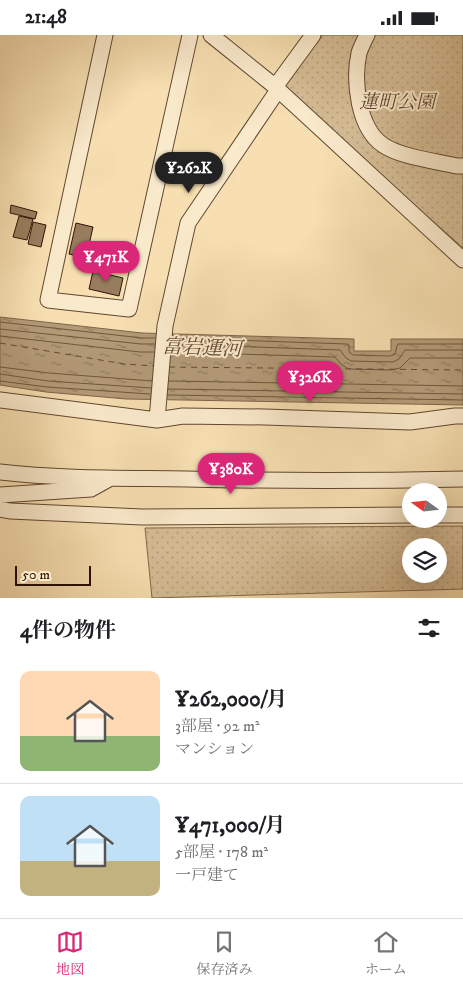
<!DOCTYPE html>
<html lang="ja">
<meta charset="utf-8">
<style>
body{margin:0;font-family:"IM FELL DW Pica","Noto Serif JP",serif;background:#f2f2f2;color:#202124;height:100vh;display:flex;flex-direction:column;font-size:19px;white-space:nowrap}
*{box-sizing:border-box;margin:0}
p{font-size:16px;color:#757577}
.icon{flex:none;width:28px;height:28px;fill:none;stroke:currentColor;stroke-width:2;stroke-linecap:round;stroke-linejoin:round}
.map{position:relative;height:563px;overflow:hidden}
.details{display:flex;flex-direction:column;background:#fff;flex:1}
.details>*{flex:none}
.needle{width:32px;rotate:285deg}
.buttons{position:absolute;left:402px;top:448px;display:grid;gap:10px}
.buttons a{display:grid;place-items:center;width:45px;height:45px;border-radius:50%;background:#fff;box-shadow:0 5px 20px #0002;font-size:25px}
.scale{position:absolute;left:15px;bottom:12px;width:76px;box-sizing:border-box;padding-left:5px;border:2px solid #2f1305;border-top:0;font-size:14px;line-height:18px;white-space:nowrap;color:#2f1305;-webkit-text-stroke:4px #faeacc;paint-order:stroke}
.price{position:absolute;translate:-50% -42px;padding:0 11px;border-radius:18px;background:#db2777;color:#fff;font-size:16px;line-height:32px;filter:drop-shadow(0 1px 2px #0008)}
.price::after{content:'';position:absolute;left:50%;top:30px;width:15px;height:11px;margin-left:-8px;background:inherit;clip-path:polygon(0 0,100% 0,50% 100%)}
.price.on{background:#222;color:#fff}
ul{padding:0;list-style:none}
li{display:flex;align-items:center;gap:15px;height:125px;padding:0 20px}
li+li{border-top:1px solid #e0e0e0}
li span{display:grid;place-items:center;flex:none;width:140px;height:100px;border-radius:10px;color:#555}
li>.icon{margin-inline-start:auto}
span .icon{width:60px;height:60px;fill:#fffc;stroke-width:1}
li b{font-size:21px}
h2{display:flex;justify-content:space-between;align-items:center;height:60px;padding:0 20px;font-size:21px}
.status{display:flex;justify-content:space-between;align-items:center;height:35px;padding:0 25px;background:#fff;direction:ltr}
.status svg{height:14px;fill:currentColor}
.dock{display:flex;justify-content:space-around;align-items:center;height:70px;border-top:1px solid #e0e0e0;background:#fff;font-size:14px;color:#757577}
.dock a{display:grid;justify-items:center;gap:2px}
.dock .on{color:#db2777}
.map>svg:first-child{display:block}
.grass{fill:url(#grass-dots);stroke:#82684c;fill-rule:evenodd}
.water{fill:url(#water-ripples);stroke:#7e6449}
.lines{fill:none;stroke-linecap:round;stroke-linejoin:round}
.shore{stroke:#71563e;stroke-width:1}
.ferry{stroke:#644933;stroke-width:1;stroke-dasharray:6 5;stroke-linecap:butt}
.building{fill:#977d5e;stroke:#2f1305}
.minor-casing{stroke:#614630;stroke-width:17}
.minor{stroke:#faeacc;stroke-width:15}
.labels{text-anchor:middle;stroke-width:4;stroke-linejoin:round;paint-order:stroke}
.park-label{font-size:19px;font-style:italic;fill:#614630;stroke:#faeacc}
.water-label{font-size:20px;font-style:italic;fill:#644933;stroke:#faeacc}
</style>
<div class="status"><b>21:48</b><svg viewBox="0 0 49 12"><path d="M0 12V9h3v3zM5 12V6h3v6zM10 12V3h3v9zM15 12V0h3v12zM26 1h20v11H26zM47 4h2v5h-2z"/></svg></div>
<div class="map">
<svg width="463" height="563" viewBox="0 0 463 563">
<defs>
<pattern id="grass-dots" width="8" height="8" patternUnits="userSpaceOnUse" patternTransform="scale(1.25)"><rect width="8" height="8" fill="#d5bc94"/><path d="M2 2h.1M6 6h.1" fill="none" stroke="#b7a17e" stroke-width="1.8" stroke-linecap="round"/></pattern>
<pattern id="water-ripples" width="26" height="14" patternUnits="userSpaceOnUse" patternTransform="scale(1.25)"><rect width="26" height="14" fill="#b39a77"/><path d="M2 4q2-2 4 0t4 0M15 11q2-2 4 0t4 0" fill="none" stroke="#927c60"/></pattern>
</defs>
<rect width="100%" height="100%" fill="#f7dfb1"/>
<filter id="stains"><feTurbulence type="fractalNoise" baseFrequency=".004" numOctaves="4"/><feColorMatrix values="0 0 0 0 .2 0 0 0 0 .09 0 0 0 0 .02 0 0 0 .5 -.17"/></filter>
<radialGradient id="worn" r=".72"><stop offset=".6" stop-color="#630" stop-opacity="0"/><stop offset="1" stop-color="#630" stop-opacity=".3"/></radialGradient>
<path class="grass" d="M 322,0 L 463,0 L 463,213 L 283,53 Z
M 463,491 L 463,554 L 152,563 L 145,493 ZM 411,511 L 439,511 L 439,539 L 411,539 Z"/>
<path class="water" d="M 0,282 L 142,298 L 354,304 L 354,316 L 391,316 L 391,304 L 463,304 L 463,370 L 126,364 L 46,357 L 0,350 Z"/>
<g class="lines">
<path class="shore" d="M 0,287 L 142,303 L 155,303
M 0,294 L 141,309 L 155,309
M 0,301 L 140,317 L 154,317
M 173,303 L 347,309 L 349,310 L 349,317 L 353,320 L 390,321 L 395,319 L 397,311 L 398,309 L 463,309
M 172,309 L 340,315 L 346,323 L 351,326 L 393,327 L 399,324 L 405,315 L 463,315
M 172,317 L 335,322 L 342,330 L 349,334 L 390,335 L 400,333 L 410,323 L 463,323
M 0,332 L 49,338 L 152,346
M 0,339 L 48,346 L 151,353
M 0,346 L 47,352 L 150,359
M 169,346 L 463,351
M 168,354 L 463,359
M 168,360 L 463,365"/>
<path class="ferry" d="M 0,308 L 124,329 L 155,331
M 169,332 L 463,335"/>
</g>
<path class="building" d="M 11,170 L 37,177 L 35,184 L 10,178 Z
M 19,181 L 33,184 L 27,205 L 13,202 Z
M 33,187 L 46,190 L 41,212 L 28,209 Z
M 76,188 L 93,192 L 86,223 L 69,219 Z
M 107,212 L 129,217 L 126,230 L 104,225 Z
M 93,236 L 123,243 L 119,261 L 89,254 Z"/>
<g class="lines">
<defs>
<path id="minor" d="M 105,0 L 48,265 L 129,274 L 190,0
M 211,0 L 272,49 L 463,225
M 367,0 C 364,6 361,12 359,18 C 353,46 358,93 383,110 C 400,122 436,126 457,131 L 463,131
M 275,52 L 313,0
M 0,365 L 157,385 L 183,381 L 265,382 L 410,387 L 455,381 L 463,381
M 157,385 L 165,291 L 188,188 L 278,55
M 0,437 C 62,444 124,443 186,444 C 278,446 371,446 463,444
M 0,460 L 91,454 L 109,444
M 0,474 L 10,476 L 142,482 L 411,480
M 439,480 L 463,480"/>
</defs>
<use href="#minor" class="minor-casing"/>
<use href="#minor" class="minor"/>
</g>
<g class="labels">
<g class="park-label">
<text x="397" y="73">蓮町公園</text>
</g>
<g class="water-label">
<text transform="translate(202 312) rotate(2)" y="7">富岩運河</text>
</g>
</g>
<rect width="100%" height="100%" filter="url(#stains)"/>
<rect width="100%" height="100%" fill="url(#worn)"/>
</svg>
<div class="buttons">
<a><svg class="needle" viewBox="-14 -14 28 28"><path d="M0-13l5 13h-10z" fill="#e53935"/><path d="M0 13l5-13h-10z" fill="#757577"/></svg></a>
<a><svg class="icon" aria-label="layers" viewBox="0 0 24 24"><path d="M12 4l9 5-9 5-9-5zM3 14l9 5 9-5"/></svg></a>
</div>
<div class="scale">50 m</div>
<b class="price on" style="left:189px;top:159px">¥262K</b>
<b class="price" style="left:106px;top:248px">¥471K</b>
<b class="price" style="left:310px;top:368px">¥326K</b>
<b class="price" style="left:231px;top:460px">¥380K</b>
</div>
<section class="details">
<h2>4件の物件<svg class="icon" aria-label="filters" viewBox="0 0 24 24"><path d="M4 7h16M4 17h16"/><circle cx="9" cy="7" r="2"/><circle cx="15" cy="17" r="2"/></svg></h2>
<ul>
<li><span style="background:linear-gradient(#ffd9b3 65%,#8fb573 0)"><svg class="icon" aria-label="home" viewBox="0 0 24 24"><path d="M3 11l9-7 9 7M6 9v11h12V9"/></svg></span><div><b>¥262,000/月</b><p>3部屋 · 92 m²</p><p>マンション</p></div></li>
<li><span style="background:linear-gradient(#bfe0f5 65%,#c2b280 0)"><svg class="icon" aria-label="home" viewBox="0 0 24 24"><path d="M3 11l9-7 9 7M6 9v11h12V9"/></svg></span><div><b>¥471,000/月</b><p>5部屋 · 178 m²</p><p>一戸建て</p></div></li>
</ul>
</section>
<nav class="dock">
<a class="on"><svg class="icon" aria-label="map" viewBox="0 0 24 24"><path d="M3 6l6-2 6 2 6-2v14l-6 2-6-2-6 2zM9 4v14M15 6v14"/></svg>地図</a>
<a><svg class="icon" aria-label="saved" viewBox="0 0 24 24"><path d="M7 4h10v16l-5-4-5 4z"/></svg>保存済み</a>
<a><svg class="icon" aria-label="home" viewBox="0 0 24 24"><path d="M3 11l9-7 9 7M6 9v11h12V9"/></svg>ホーム</a>
</nav>
